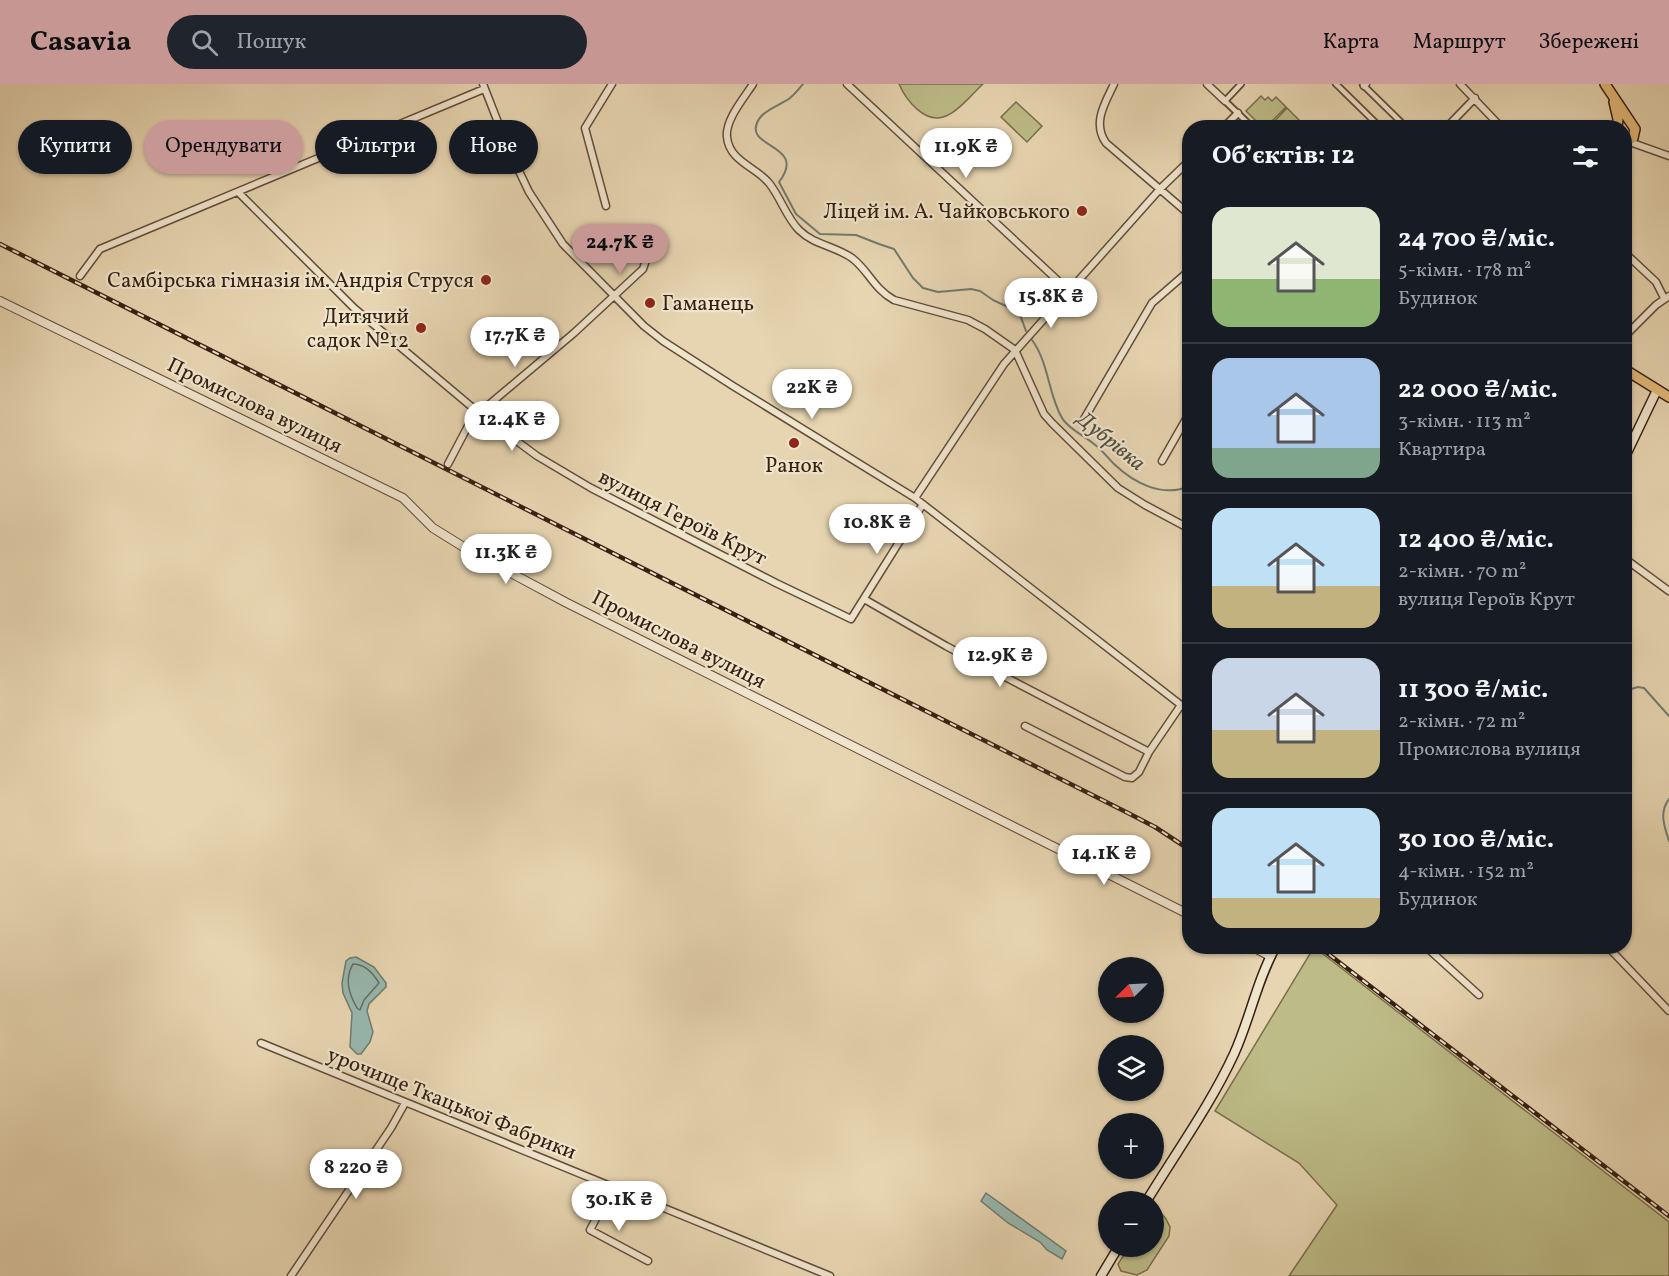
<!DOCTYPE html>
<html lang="uk">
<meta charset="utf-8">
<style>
body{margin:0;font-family:Vollkorn,serif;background:#20242c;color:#f1f3f6;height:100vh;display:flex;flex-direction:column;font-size:22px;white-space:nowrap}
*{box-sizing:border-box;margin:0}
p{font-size:20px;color:#9ea1a6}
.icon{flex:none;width:33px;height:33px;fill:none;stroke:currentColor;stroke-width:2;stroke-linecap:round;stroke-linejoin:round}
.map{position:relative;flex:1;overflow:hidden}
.side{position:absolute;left:1182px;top:36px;width:450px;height:834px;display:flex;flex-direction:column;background:#171b24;border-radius:24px;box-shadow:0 2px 4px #0004}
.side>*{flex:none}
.banner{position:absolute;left:18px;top:36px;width:570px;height:54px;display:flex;gap:12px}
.needle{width:39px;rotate:246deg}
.buttons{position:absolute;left:1098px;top:873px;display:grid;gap:12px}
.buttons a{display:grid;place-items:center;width:66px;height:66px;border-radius:50%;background:#171b24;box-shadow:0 2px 4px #0004;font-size:30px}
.price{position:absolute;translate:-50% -51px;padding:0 14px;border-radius:21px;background:#fff;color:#222;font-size:20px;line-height:39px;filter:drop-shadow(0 2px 3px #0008)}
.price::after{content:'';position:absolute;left:50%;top:36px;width:18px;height:14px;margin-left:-9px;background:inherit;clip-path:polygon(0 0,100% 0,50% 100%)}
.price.active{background:#c59692;color:#111}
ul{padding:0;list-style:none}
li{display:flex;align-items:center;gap:18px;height:150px;padding:0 30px}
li+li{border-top:2px solid #363941}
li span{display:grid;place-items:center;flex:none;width:168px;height:120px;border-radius:18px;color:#555}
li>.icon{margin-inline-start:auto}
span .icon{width:72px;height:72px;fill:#fffc;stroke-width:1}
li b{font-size:26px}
h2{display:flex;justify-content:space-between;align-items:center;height:72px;padding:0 30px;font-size:26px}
.tag{padding:0 21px;border-radius:27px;background:#171b24;box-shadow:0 2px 4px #0004;font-size:21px;line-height:54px}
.tag.active{background:#c59692;color:#111}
header{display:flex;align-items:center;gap:36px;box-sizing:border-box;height:84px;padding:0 30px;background:#c59692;color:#111}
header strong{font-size:28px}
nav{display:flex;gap:33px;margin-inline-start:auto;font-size:21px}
.search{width:420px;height:54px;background:#20242c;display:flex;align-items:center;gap:15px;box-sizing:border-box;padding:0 21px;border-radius:33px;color:#9ea1a6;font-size:22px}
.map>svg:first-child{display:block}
.green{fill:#bdbb87;stroke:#7a6e4c;stroke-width:1.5}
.water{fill:#97b8af;stroke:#707b70;stroke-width:1.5}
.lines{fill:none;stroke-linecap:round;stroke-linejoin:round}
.shore{stroke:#666c60;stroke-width:1.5}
.stream{stroke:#707b70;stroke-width:2}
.pedestrian-casing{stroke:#624d3a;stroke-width:8}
.minor-casing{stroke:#624d3a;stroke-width:9}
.tertiary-casing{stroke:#624d3a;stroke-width:10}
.secondary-casing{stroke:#362012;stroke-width:11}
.primary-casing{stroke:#362012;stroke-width:12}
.pedestrian{stroke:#efe4cc;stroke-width:4.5}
.minor{stroke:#efe4cc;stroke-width:6}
.tertiary{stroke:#efe4cc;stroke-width:8}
.secondary{stroke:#efe4cc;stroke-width:8}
.primary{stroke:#e4ba78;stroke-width:9}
.rail-casing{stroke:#362012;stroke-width:4.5}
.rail{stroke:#efe4cc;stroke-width:2;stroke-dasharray:7;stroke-linecap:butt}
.poi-dot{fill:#8f2418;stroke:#efe4cc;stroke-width:2}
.labels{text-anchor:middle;stroke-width:4.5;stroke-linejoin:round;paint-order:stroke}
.poi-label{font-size:21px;fill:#362012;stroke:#efe4cc;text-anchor:end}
.street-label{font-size:21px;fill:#362012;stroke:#efe4cc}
.water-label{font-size:22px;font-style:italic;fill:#534e41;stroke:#efe4cc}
</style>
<header>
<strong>Casavia</strong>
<div class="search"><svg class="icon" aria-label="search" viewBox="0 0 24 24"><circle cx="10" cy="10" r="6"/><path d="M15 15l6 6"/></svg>Пошук</div>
<nav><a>Карта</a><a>Маршрут</a><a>Збережені</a></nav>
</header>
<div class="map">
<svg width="1669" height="1192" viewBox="0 0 1669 1192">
<rect width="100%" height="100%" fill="#e7d5b1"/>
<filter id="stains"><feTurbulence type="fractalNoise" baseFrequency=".00333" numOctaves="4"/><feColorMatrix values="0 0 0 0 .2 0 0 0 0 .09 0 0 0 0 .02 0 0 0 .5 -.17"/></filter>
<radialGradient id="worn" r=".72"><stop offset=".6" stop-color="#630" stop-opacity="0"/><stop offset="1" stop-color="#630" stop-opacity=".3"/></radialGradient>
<path class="green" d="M 899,0 L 983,0 C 972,10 959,27 946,32 C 925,41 906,16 899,0 Z
M 1261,12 L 1265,16 L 1268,13 L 1272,17 L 1276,13 L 1286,23 L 1266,43 L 1262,43 L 1246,27 Z
M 1016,18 L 1042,42 L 1027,58 L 1001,33 Z
M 1287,24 L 1304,41 L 1302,43 L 1269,43 Z
M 1314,863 L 1669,1138 L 1669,1192 L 1289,1192 L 1337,1121 L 1299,1079 L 1215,1027 Z
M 1154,1124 L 1158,1125 L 1166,1135 L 1170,1143 L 1169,1152 L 1147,1186 L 1137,1191 L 1121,1187 L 1118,1180 L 1129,1163 L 1154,1162 Z"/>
<path class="water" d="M 356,873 L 374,883 L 386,899 L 386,903 L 369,920 L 367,927 L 373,948 L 370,958 L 361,970 L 357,970 L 350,963 L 352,929 L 343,909 L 342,899 L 346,877 L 350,874 Z
M 986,1109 L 1066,1167 L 1062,1175 L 1047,1166 L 1040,1158 L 1008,1139 L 981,1117 Z"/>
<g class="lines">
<path class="shore" d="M 353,880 C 365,880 373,889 379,899 L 364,916 L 360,926 L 357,924 C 349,910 344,895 353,880 Z"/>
<path class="stream" d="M 803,0 C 799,5 795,10 790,14 C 781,21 765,25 759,35 C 740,65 809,59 779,98 L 796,130 L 820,150 L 856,151 L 879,160 L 894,165 L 913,194 L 923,204 L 938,208 L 971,205 L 980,207 L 993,216 L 1019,228 L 1026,247
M 1032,256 C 1049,279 1048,310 1062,334 C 1068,345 1085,352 1094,360 C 1102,366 1107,373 1114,380 C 1134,399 1162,414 1190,402
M 1624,607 L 1638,603 L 1644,604 L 1669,632
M 1669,715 C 1659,728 1664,742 1669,757"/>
<defs>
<path id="pedestrian" d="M 1241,0 L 1225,17 L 1253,44
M 1336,0 L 1381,44
M 1363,1 L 1407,44"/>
<path id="minor" d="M 483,0 L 508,64 L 529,108 L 563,160 L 644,242 L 663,257 L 733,302 L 915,414 L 1190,628
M 753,0 C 744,14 725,36 727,53 C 729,77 756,83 769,99 C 781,114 786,133 799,146 C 814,161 835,162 852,174 C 869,187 873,204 894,216 L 968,236 L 985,245 L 1015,266 L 1044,330 L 1052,339 L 1118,404 L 1145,421 L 1190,445
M 847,0 L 1069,207
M 1114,0 C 1105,19 1092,39 1106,59 L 1190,131
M 1207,0 L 1225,17
M 1460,0 L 1502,44
M 1364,2 L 1366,0
M 1223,44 L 1238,29
M 1446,44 L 1475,14
M 1627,57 L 1669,72
M 239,109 L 354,224 L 479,329 L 537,372 L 591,404 L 776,499 L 851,535 L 923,420
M 606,122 L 585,44 L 612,0
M 1624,168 L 1656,198 L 1664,214
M 80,192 L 100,165 L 484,5
M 1624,253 L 1656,221 L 1669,212
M 1084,335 L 1152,219 L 1190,186
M 1162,377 L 1190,328
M 448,380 L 468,342 L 479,329 L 574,249 L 643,185 L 645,179
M 915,414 L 1004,280 L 1160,105 L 1190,76
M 1624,474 L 1669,507
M 864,515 L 946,562 L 1149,668
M 1025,642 L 1125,693 L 1132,694 L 1139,688 L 1149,668 L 1181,621
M 1425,862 L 1479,911
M 1607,862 L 1669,927
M 261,959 L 830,1192
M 613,1102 L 590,1146 L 648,1177
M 291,1192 L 391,1044 L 405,1019"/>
<path id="tertiary" d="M 0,217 L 403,414 L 433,444 L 470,467 L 567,519 L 1190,831
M 1251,862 L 1270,872"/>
<path id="secondary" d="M 1624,375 L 1657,306
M 1146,1118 C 1175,1070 1211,1020 1234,970 C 1250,935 1257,896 1276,862
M 1101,1192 L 1119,1162"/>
<path id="primary" d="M 1605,0 L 1635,45 L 1633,54 L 1624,58
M 1614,18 L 1618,35 L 1617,44
M 1624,285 L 1669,313"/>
</defs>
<use href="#pedestrian" class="pedestrian-casing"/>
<use href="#minor" class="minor-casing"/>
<use href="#tertiary" class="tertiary-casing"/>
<use href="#secondary" class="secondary-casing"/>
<use href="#primary" class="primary-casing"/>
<use href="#pedestrian" class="pedestrian"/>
<use href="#minor" class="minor"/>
<use href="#tertiary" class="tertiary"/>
<use href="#secondary" class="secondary"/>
<use href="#primary" class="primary"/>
<defs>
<path id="rail" d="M 0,160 L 1128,729 L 1155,743 L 1190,766
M 1318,862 L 1669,1132"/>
</defs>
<use href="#rail" class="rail-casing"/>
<use href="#rail" class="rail"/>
</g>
<g class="poi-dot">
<circle cx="1082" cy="127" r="6"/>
<circle cx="486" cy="196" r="6"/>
<circle cx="650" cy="219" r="6"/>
<circle cx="421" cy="244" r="6"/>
<circle cx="794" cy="359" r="6"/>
</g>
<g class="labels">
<g class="poi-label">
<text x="1070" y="134">Ліцей ім. А. Чайковського</text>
<text x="474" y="203">Самбірська гімназія ім. Андрія Струся</text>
<text x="662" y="226" text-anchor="start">Гаманець</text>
<text x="409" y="239">Дитячий<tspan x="409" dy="24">садок №12</tspan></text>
<text x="794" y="388" text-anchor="middle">Ранок</text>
</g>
<g class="street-label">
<text transform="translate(255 321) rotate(26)" y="7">Промислова вулиця</text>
<text transform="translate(683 433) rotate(27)" y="7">вулиця Героїв Крут</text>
<text transform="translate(679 555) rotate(27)" y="7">Промислова вулиця</text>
<text transform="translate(452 1019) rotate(22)" y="7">урочище Ткацької Фабрики</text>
</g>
<g class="water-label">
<text transform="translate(1112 356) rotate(39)" y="8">Дубрівка</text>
</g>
</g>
<rect width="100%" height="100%" filter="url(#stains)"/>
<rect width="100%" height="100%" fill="url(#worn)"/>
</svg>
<div class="buttons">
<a><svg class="needle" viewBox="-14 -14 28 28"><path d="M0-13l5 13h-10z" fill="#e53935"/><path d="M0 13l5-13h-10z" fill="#9ea1a6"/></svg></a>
<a><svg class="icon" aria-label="layers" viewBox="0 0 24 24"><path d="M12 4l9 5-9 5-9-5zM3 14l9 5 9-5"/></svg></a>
<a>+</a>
<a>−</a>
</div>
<b class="price" style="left:966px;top:95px">11.9K ₴</b>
<b class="price active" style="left:620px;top:191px">24.7K ₴</b>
<b class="price" style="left:1051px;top:245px">15.8K ₴</b>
<b class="price" style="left:515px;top:284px">17.7K ₴</b>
<b class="price" style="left:812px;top:336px">22K ₴</b>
<b class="price" style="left:512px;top:368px">12.4K ₴</b>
<b class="price" style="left:877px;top:471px">10.8K ₴</b>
<b class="price" style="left:506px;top:501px">11.3K ₴</b>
<b class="price" style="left:1000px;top:604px">12.9K ₴</b>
<b class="price" style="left:1104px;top:802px">14.1K ₴</b>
<b class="price" style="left:356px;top:1116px">8 220 ₴</b>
<b class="price" style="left:619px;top:1148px">30.1K ₴</b>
<div class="banner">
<a class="tag">Купити</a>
<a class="tag active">Орендувати</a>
<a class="tag">Фільтри</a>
<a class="tag">Нове</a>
</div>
<section class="side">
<h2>Об’єктів: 12<svg class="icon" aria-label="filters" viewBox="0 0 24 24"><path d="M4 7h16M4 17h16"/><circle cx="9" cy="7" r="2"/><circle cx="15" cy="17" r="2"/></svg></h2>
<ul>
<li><span style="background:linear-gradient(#dfe7d0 60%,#8fb573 0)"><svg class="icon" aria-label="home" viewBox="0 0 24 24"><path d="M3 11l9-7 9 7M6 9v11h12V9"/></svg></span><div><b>24 700 ₴/міс.</b><p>5-кімн. · 178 m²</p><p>Будинок</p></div></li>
<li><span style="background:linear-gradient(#a9c7e8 75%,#7fa58c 0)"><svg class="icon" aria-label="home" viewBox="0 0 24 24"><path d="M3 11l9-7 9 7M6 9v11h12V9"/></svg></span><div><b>22 000 ₴/міс.</b><p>3-кімн. · 113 m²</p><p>Квартира</p></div></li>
<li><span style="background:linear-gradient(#bfe0f5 65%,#c2b280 0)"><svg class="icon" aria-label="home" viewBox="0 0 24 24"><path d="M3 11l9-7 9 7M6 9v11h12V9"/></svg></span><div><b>12 400 ₴/міс.</b><p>2-кімн. · 70 m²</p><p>вулиця Героїв Крут</p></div></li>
<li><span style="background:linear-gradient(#c9d6e8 60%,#c2b280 0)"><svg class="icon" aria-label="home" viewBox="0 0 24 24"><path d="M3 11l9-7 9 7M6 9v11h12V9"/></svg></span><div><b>11 300 ₴/міс.</b><p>2-кімн. · 72 m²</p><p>Промислова вулиця</p></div></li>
<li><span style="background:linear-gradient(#bfe0f5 75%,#c2b280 0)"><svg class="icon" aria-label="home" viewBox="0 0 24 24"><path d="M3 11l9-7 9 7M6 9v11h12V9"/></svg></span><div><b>30 100 ₴/міс.</b><p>4-кімн. · 152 m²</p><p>Будинок</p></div></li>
</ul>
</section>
</div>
